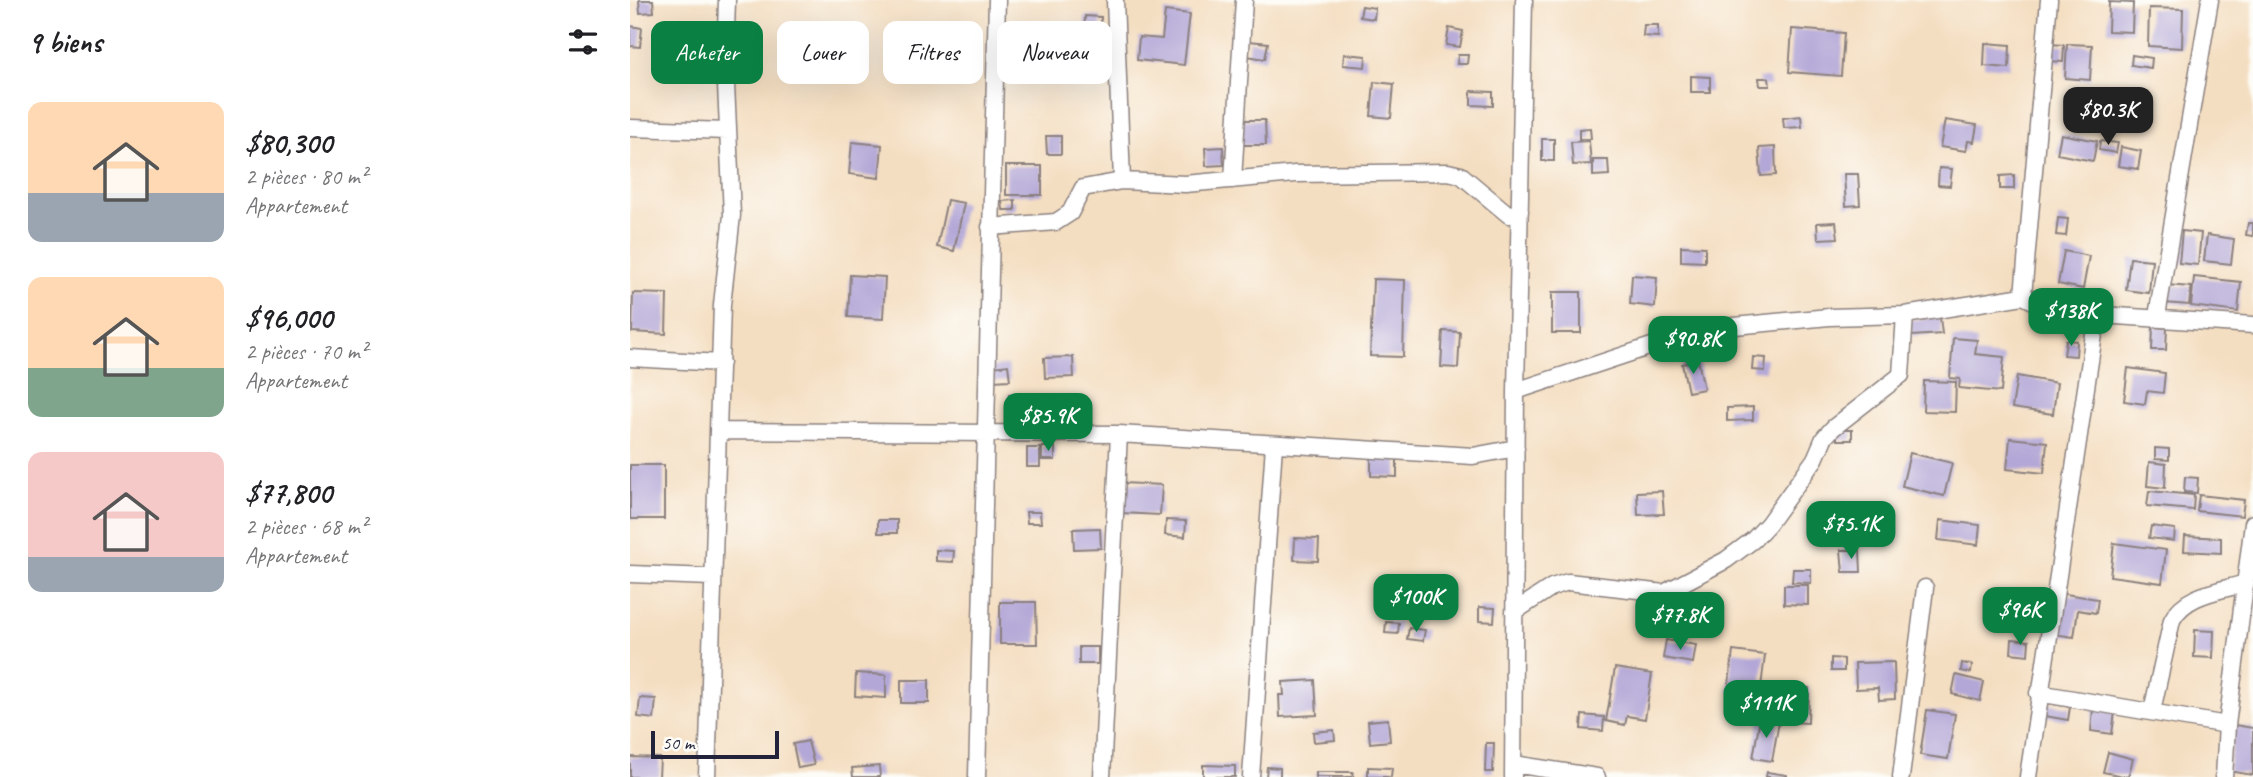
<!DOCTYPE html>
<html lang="fr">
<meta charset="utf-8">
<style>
body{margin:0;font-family:Caveat,sans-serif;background:#f6f6f6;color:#202124;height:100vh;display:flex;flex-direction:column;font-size:26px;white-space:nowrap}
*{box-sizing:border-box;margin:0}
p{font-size:23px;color:#757577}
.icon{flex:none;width:38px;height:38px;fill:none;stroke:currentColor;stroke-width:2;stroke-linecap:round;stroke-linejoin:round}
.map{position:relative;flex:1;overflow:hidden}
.drawer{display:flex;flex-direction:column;background:#fff;width:630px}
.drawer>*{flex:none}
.hud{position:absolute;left:21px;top:21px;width:665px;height:63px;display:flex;gap:14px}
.scale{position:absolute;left:21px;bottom:18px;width:128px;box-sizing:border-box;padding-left:7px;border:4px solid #22223b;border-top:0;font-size:19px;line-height:24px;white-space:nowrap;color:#22223b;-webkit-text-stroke:5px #fdfcf7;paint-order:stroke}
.price{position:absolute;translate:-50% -60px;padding:0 16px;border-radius:14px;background:#0b8043;color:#fff;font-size:23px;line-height:46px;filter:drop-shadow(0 2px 4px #0008)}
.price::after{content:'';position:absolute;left:50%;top:42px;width:21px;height:16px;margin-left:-10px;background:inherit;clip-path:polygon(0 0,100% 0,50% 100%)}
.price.on{background:#222;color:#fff}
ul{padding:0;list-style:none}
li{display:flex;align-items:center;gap:21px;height:175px;padding:0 28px}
li span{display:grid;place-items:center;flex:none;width:196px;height:140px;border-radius:14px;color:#555}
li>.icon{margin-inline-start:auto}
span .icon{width:84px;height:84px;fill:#fffc;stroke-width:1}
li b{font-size:30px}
h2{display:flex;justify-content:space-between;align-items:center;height:84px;padding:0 28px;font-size:30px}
.tag{padding:0 24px;border-radius:14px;background:#fff;box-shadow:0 7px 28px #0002;font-size:24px;line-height:63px}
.tag.on{background:#0b8043;color:#fff}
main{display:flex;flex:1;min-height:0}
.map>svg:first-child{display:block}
.building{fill:#b3a7d7}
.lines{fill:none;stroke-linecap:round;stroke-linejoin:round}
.minor-casing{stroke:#8b807e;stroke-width:19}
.minor{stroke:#fff;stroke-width:16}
</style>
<main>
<section class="drawer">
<h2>9 biens<svg class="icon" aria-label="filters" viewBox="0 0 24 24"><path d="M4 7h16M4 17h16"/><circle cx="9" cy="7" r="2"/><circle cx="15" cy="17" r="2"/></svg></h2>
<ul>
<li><span style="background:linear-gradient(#ffd9b3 65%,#9aa5b1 0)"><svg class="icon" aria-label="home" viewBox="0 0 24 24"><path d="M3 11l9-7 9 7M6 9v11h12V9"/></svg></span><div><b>$80,300</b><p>2 pièces · 80 m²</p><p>Appartement</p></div></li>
<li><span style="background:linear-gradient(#ffd9b3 65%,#7fa58c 0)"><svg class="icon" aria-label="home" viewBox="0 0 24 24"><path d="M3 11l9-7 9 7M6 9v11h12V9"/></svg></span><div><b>$96,000</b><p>2 pièces · 70 m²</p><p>Appartement</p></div></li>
<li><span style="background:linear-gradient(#f6c9c9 75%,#9aa5b1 0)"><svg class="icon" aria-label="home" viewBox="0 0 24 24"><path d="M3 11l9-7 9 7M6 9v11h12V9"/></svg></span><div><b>$77,800</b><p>2 pièces · 68 m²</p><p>Appartement</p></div></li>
</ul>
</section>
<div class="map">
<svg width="1623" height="777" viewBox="0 0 1623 777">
<rect width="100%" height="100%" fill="#fdfcf7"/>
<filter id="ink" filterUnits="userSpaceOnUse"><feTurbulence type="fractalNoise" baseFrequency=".0143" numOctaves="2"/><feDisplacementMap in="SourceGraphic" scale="14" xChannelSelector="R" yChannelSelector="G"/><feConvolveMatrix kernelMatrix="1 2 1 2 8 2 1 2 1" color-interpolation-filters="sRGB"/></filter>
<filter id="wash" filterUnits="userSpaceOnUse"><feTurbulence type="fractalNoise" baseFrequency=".00686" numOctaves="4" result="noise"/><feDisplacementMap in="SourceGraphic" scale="28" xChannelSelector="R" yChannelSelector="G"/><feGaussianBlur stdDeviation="1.57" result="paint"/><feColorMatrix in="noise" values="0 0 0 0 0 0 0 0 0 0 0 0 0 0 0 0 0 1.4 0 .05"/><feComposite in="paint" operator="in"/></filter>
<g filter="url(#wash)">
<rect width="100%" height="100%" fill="#f4dec1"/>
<g id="blocks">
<path class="building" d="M 9,0 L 23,0 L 24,12 L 10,13 Z
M 1479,2 L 1503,3 L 1502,32 L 1478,31 Z
M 732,6 L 745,8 L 744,19 L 730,17 Z
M 1519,8 L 1553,9 L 1552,48 L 1518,46 Z
M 535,11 L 560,14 L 554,65 L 507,60 L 509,37 L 532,39 Z
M 455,16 L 471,17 L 469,52 L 453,51 Z
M 1014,25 L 1028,25 L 1028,37 L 1013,36 Z
M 0,26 L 12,28 L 10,47 L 0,46 Z
M 819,28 L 833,31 L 830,47 L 816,45 Z
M 1162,29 L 1214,33 L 1211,76 L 1159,72 Z
M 382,31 L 415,33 L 414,60 L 380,58 Z
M 619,41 L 638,43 L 635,59 L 617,56 Z
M 1355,43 L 1380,45 L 1379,68 L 1354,66 Z
M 1420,44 L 1434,45 L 1433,62 L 1419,61 Z
M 1437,44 L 1462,45 L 1460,80 L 1435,78 Z
M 714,54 L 736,56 L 735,67 L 713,65 Z
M 828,55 L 838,55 L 837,64 L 827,64 Z
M 1502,55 L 1522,58 L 1521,68 L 1501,65 Z
M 1061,76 L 1080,77 L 1080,92 L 1061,92 Z
M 1129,78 L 1139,78 L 1140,86 L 1130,86 Z
M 744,82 L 764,84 L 761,118 L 741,116 Z
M 841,91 L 863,92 L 863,106 L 841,105 Z
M 1171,116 L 1172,127 L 1154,128 L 1153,118 Z
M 610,120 L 635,120 L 636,145 L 610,145 Z
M 1315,120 L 1347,125 L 1344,142 L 1338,141 L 1336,151 L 1310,147 Z
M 960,128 L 961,139 L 949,139 L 949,129 Z
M 1431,134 L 1467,141 L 1463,161 L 1427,154 Z
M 416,136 L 431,136 L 431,154 L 417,154 Z
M 912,139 L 924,139 L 924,161 L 912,161 Z
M 959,141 L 961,164 L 943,165 L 941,142 Z
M 1470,141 L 1488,143 L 1486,153 L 1469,150 Z
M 222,142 L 252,145 L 249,178 L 219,174 Z
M 593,147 L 594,165 L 576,166 L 575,148 Z
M 1145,147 L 1146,175 L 1131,176 L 1129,148 Z
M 1491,147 L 1511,151 L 1508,169 L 1488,166 Z
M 963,160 L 978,160 L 979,175 L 963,176 Z
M 376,166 L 412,166 L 412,195 L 376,195 Z
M 1309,168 L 1322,169 L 1320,186 L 1308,185 Z
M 1214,174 L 1228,174 L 1230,205 L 1216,206 Z
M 1384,175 L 1384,189 L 1370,189 L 1370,176 Z
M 317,200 L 334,203 L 324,251 L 307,247 Z
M 385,200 L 385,210 L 373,210 L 372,201 Z
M 1428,218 L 1438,219 L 1436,236 L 1426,235 Z
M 1206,222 L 1208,238 L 1188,239 L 1187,223 Z
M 1618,223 L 1623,223 L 1623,236 L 1616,235 Z
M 1552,231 L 1571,233 L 1568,265 L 1549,263 Z
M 1577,235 L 1604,239 L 1601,264 L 1574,261 Z
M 1051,246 L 1075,247 L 1075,262 L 1051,261 Z
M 1434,251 L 1459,256 L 1453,289 L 1428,284 Z
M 1500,258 L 1522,260 L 1519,293 L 1496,290 Z
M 220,275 L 255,277 L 253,319 L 218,317 Z
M 1002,275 L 1027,277 L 1025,307 L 1000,304 Z
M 1564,277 L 1611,282 L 1608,312 L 1561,306 Z
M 743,279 L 775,280 L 773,357 L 740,356 Z
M 1536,285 L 1561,287 L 1559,305 L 1535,303 Z
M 922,292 L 951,292 L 951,333 L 922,333 Z
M 3,293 L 37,294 L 36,334 L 2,332 Z
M 1310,317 L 1312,334 L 1282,336 L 1280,320 Z
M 1523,327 L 1537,328 L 1536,350 L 1522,350 Z
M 813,331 L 830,332 L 828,368 L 811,367 Z
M 1323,338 L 1347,340 L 1345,354 L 1374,357 L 1371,392 L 1329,388 L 1330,379 L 1320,378 Z
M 1436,340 L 1447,341 L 1446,356 L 1434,355 Z
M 443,357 L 444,377 L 415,378 L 414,358 Z
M 1123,357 L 1136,358 L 1135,371 L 1122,370 Z
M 1068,360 L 1074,389 L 1058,392 L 1052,364 Z
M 378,365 L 380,380 L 363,381 L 362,367 Z
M 1498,368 L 1535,373 L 1533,393 L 1517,391 L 1515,404 L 1494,401 Z
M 1387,376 L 1427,383 L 1423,414 L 1382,408 Z
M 1294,381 L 1326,382 L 1325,412 L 1293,411 Z
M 379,394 L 415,397 L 414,418 L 378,415 Z
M 1123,407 L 1123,420 L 1097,421 L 1097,408 Z
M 1207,430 L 1222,430 L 1222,440 L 1207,440 Z
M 1380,438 L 1417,442 L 1414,473 L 1377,469 Z
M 412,447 L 425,447 L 425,460 L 412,460 Z
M 397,448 L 410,448 L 410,467 L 397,467 Z
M 1525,448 L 1539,449 L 1539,460 L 1525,459 Z
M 1280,453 L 1322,463 L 1314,496 L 1272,486 Z
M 741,454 L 767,454 L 767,477 L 741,476 Z
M 1519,462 L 1536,464 L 1535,488 L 1517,486 Z
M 0,465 L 34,465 L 34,519 L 0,519 Z
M 1555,477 L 1568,478 L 1567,493 L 1554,492 Z
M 493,483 L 532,485 L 530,515 L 491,513 Z
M 1032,491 L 1034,514 L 1008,515 L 1007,492 Z
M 1519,491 L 1564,495 L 1563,510 L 1517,506 Z
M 1569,495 L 1614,500 L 1612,516 L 1567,511 Z
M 396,512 L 410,512 L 411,523 L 397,523 Z
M 248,520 L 267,520 L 267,533 L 248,533 Z
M 536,520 L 556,521 L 555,537 L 535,535 Z
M 1310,520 L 1350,525 L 1348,545 L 1308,540 Z
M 1521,526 L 1545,529 L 1544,541 L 1519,538 Z
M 470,528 L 471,548 L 444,549 L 443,529 Z
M 1555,536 L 1591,538 L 1591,553 L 1554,551 Z
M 665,538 L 689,539 L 688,561 L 664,560 Z
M 1484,543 L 1536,550 L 1532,583 L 1480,576 Z
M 306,550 L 324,551 L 323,562 L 306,561 Z
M 1211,550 L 1230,550 L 1231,572 L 1213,572 Z
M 1163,569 L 1181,569 L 1181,583 L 1162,582 Z
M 1154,585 L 1178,585 L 1178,605 L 1154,604 Z
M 1429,593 L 1468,599 L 1466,613 L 1448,610 L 1444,637 L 1423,634 Z
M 370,602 L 406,602 L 407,644 L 370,644 Z
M 849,607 L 865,608 L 864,622 L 849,621 Z
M 756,622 L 769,623 L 768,634 L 755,633 Z
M 779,628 L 795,630 L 793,641 L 777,639 Z
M 1565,630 L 1584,631 L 1583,658 L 1564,657 Z
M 1382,639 L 1399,641 L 1398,655 L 1381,653 Z
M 1036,640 L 1066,645 L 1063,663 L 1033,658 Z
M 449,647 L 468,647 L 468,664 L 449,664 Z
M 1103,651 L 1135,655 L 1130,695 L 1098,692 Z
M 1201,658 L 1214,659 L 1214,671 L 1201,671 Z
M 1264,662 L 1265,699 L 1249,700 L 1248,688 L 1226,689 L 1225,663 Z
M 1332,663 L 1342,665 L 1341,673 L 1331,671 Z
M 985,668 L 1022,674 L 1015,719 L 997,716 L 995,725 L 976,721 Z
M 226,673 L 256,675 L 256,698 L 225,696 Z
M 1326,675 L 1354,682 L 1350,701 L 1322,694 Z
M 271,680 L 299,680 L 299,703 L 271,703 Z
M 685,680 L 687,715 L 650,717 L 649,695 L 654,695 L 653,682 Z
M 1147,687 L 1179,688 L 1178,723 L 1161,722 L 1162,714 L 1145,713 Z
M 10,698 L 26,699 L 24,719 L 8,717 Z
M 1411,702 L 1440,707 L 1438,720 L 1409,715 Z
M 1463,709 L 1485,712 L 1482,734 L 1461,731 Z
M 1297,710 L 1325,714 L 1318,759 L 1290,755 Z
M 952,715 L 974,717 L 973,731 L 951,729 Z
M 1130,718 L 1149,721 L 1142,761 L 1123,758 Z
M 758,719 L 760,741 L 740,743 L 738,721 Z
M 1605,725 L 1623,728 L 1623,775 L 1598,771 Z
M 704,730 L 705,740 L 684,742 L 683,732 Z
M 178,741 L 184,765 L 168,768 L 163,744 Z
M 856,743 L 864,743 L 863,772 L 855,772 Z
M 1478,752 L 1503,759 L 1498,777 L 1473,772 Z
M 0,757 L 30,758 L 29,777 L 0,777 Z
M 573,765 L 605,766 L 605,777 L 573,777 Z
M 249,766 L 250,777 L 223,777 L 222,768 Z
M 637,767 L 650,768 L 650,777 L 636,777 Z
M 738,767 L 762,768 L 761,777 L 738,777 Z
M 686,772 L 723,772 L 724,777 L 686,777 Z
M 1137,772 L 1157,775 L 1157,777 L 1136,777 Z"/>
</g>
</g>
<g filter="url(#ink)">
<use href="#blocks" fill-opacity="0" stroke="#8b807e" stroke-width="2"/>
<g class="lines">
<defs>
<path id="minor" d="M 485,0 L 492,181
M 0,128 L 98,131
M 603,180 L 614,0
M 360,227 L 426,222 L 440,213 L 453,188 L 492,181 L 555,184 L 665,174 L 818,172 L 831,175 L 879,215 L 890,211
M 1393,296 L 1419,0
M 1527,316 L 1580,0
M 0,358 L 91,363
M 886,391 L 1073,329 L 1199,317 L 1275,315 L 1393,296 L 1426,312 L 1623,325
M 90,431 L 489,434 L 843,456 L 886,448
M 0,574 L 82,577
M 884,612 L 922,587 L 938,582 L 1034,593 L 1096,560 L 1123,540 L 1138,524 L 1185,459 L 1194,438 L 1203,428 L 1271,375 L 1275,315
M 1408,693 L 1597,725
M 1522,711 L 1542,620 C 1555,594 1590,591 1616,583
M 884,764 L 967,777
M 77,777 L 92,305 L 102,215 L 95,63 L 97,0
M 347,777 L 367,0
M 472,777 L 489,434
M 621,777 L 644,445
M 883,777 L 886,391 L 894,0
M 1271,777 L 1295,588
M 1398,777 L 1467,314
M 1594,777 L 1597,725 L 1623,523"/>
</defs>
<use href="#minor" class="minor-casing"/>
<use href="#minor" class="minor"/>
</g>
</g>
</svg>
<div class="scale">50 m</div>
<b class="price on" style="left:1478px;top:147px">$80.3K</b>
<b class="price" style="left:1441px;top:348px">$138K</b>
<b class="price" style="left:1063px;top:376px">$90.8K</b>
<b class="price" style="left:418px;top:453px">$85.9K</b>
<b class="price" style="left:1221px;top:561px">$75.1K</b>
<b class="price" style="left:786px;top:634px">$100K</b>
<b class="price" style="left:1390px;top:647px">$96K</b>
<b class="price" style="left:1050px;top:652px">$77.8K</b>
<b class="price" style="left:1136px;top:740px">$111K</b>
<div class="hud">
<a class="tag on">Acheter</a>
<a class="tag">Louer</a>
<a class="tag">Filtres</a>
<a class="tag">Nouveau</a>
</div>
</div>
</main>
